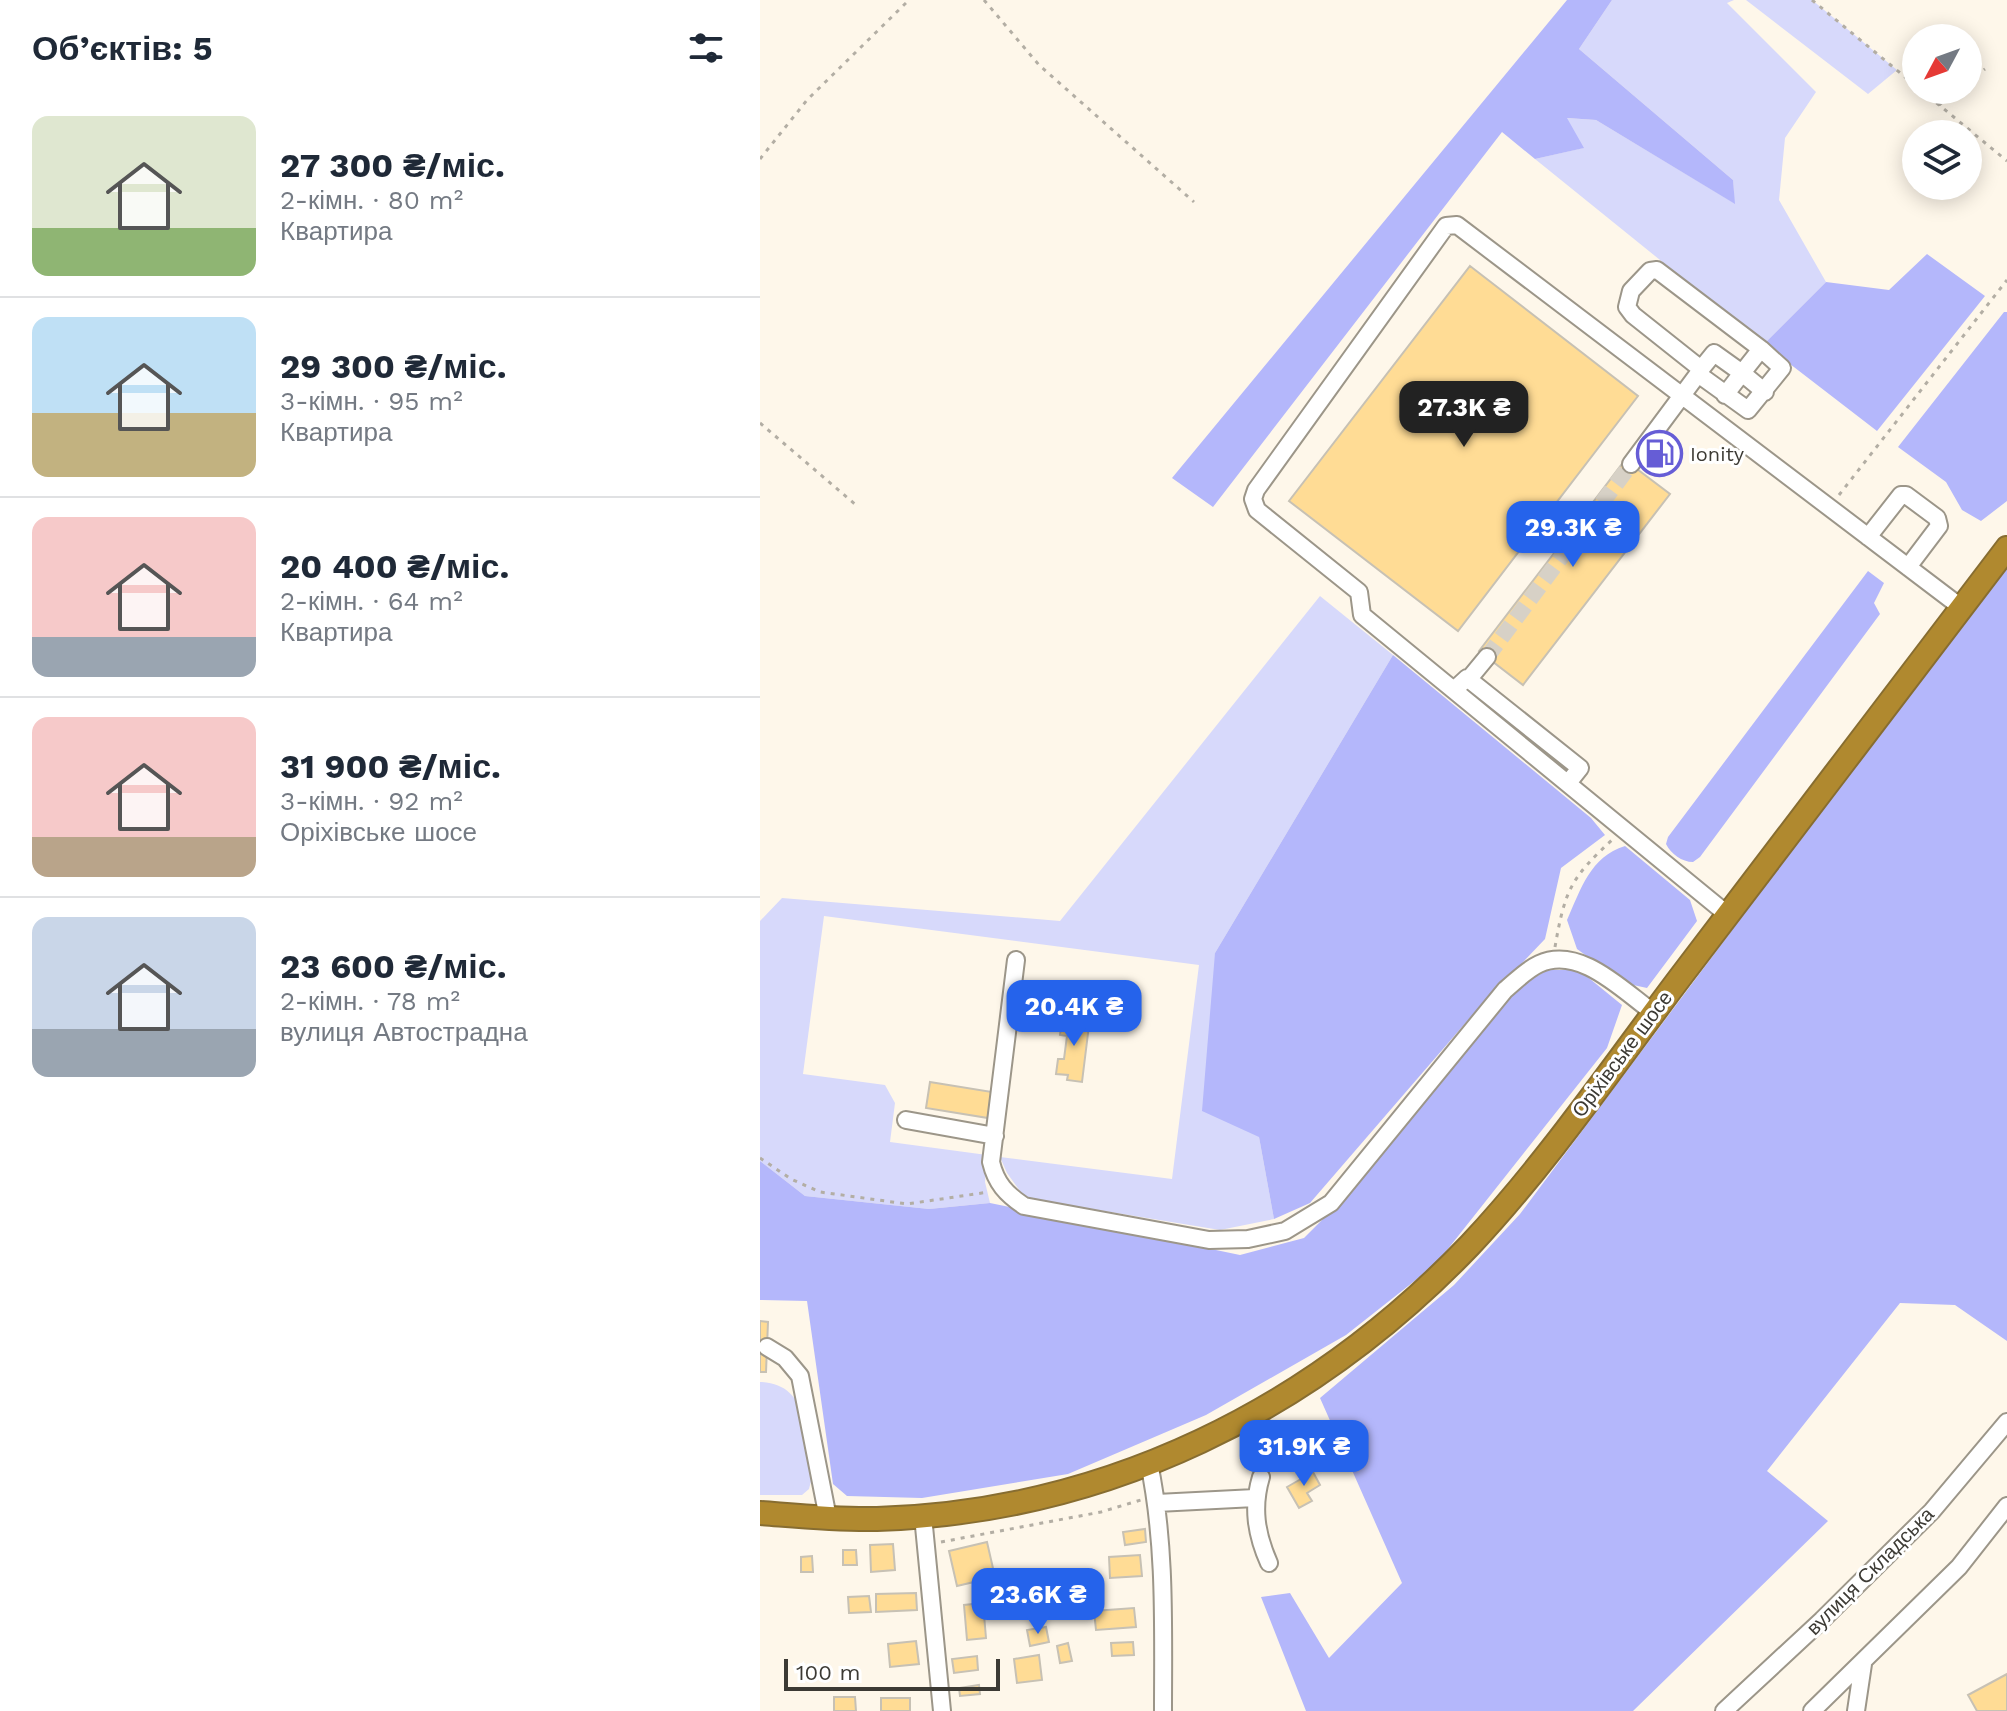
<!DOCTYPE html>
<html lang="uk">
<meta charset="utf-8">
<style>
body{margin:0;font-family:"Work Sans",sans-serif;background:#f6f6f7;color:#1f2937;height:100vh;display:flex;flex-direction:column;font-size:30px;white-space:nowrap}
*{box-sizing:border-box;margin:0}
p{font-size:26px;color:#747a83}
.icon{flex:none;width:44px;height:44px;fill:none;stroke:currentColor;stroke-width:2;stroke-linecap:round;stroke-linejoin:round}
.map{position:relative;flex:1;overflow:hidden}
.sheet{display:flex;flex-direction:column;background:#fff;width:760px}
.sheet>*{flex:none}
.needle{width:52px;rotate:229deg}
.tools{position:absolute;left:1142px;top:24px;display:grid;gap:16px}
.tools a{display:grid;place-items:center;width:80px;height:80px;border-radius:50%;background:#fff;box-shadow:0 4px 20px #0003;font-size:40px}
.scale{position:absolute;left:24px;bottom:20px;width:216px;box-sizing:border-box;padding-left:8px;border:4px solid #3c3a34;border-top:0;font-size:22px;line-height:28px;white-space:nowrap;color:#3c3a34;-webkit-text-stroke:6px #fff;paint-order:stroke}
.price{position:absolute;translate:-50% -68px;padding:0 18px;border-radius:16px;background:#2563eb;color:#fff;font-size:26px;line-height:52px;filter:drop-shadow(0 2px 4px #0008)}
.price::after{content:'';position:absolute;left:50%;top:48px;width:24px;height:18px;margin-left:-12px;background:inherit;clip-path:polygon(0 0,100% 0,50% 100%)}
.price.active{background:#222;color:#fff}
ul{padding:0;list-style:none}
li{display:flex;align-items:center;gap:24px;height:200px;padding:0 32px}
li+li{border-top:2px solid #e0e1e3}
li span{display:grid;place-items:center;flex:none;width:224px;height:160px;border-radius:16px;color:#555}
li>.icon{margin-inline-start:auto}
span .icon{width:96px;height:96px;fill:#fffc;stroke-width:1}
li b{font-size:34px}
h2{display:flex;justify-content:space-between;align-items:center;height:96px;padding:0 32px;font-size:34px}
main{display:flex;flex:1;min-height:0}
.map>svg:first-child{display:block}
.green{fill:#d7d9fb}
.forest{fill:#b4b7fb}
.building{fill:#ffdc95;stroke:#c7c1b4;stroke-width:2}
.lines{fill:none;stroke-linecap:round;stroke-linejoin:round}
.minor-tunnel{stroke:#d7d1c6;stroke-width:16;stroke-dasharray:16 8;stroke-linecap:butt}
.minor-casing{stroke:#9c9689;stroke-width:20}
.highway-casing{stroke:#876d31;stroke-width:26}
.path{stroke:#b3aea4;stroke-width:3;stroke-dasharray:4 6;stroke-linecap:butt}
.minor{stroke:#fff;stroke-width:16}
.highway{stroke:#b0892f;stroke-width:22}
.labels{text-anchor:middle;stroke-width:6;stroke-linejoin:round;paint-order:stroke}
.poi-label{font-size:20px;fill:#3c3a34;stroke:#fff;text-anchor:start}
.street-label{font-size:20px;fill:#3c3a34;stroke:#fff}
</style>
<main>
<section class="sheet">
<h2>Об’єктів: 5<svg class="icon" aria-label="filters" viewBox="0 0 24 24"><path d="M4 7h16M4 17h16"/><circle cx="9" cy="7" r="2"/><circle cx="15" cy="17" r="2"/></svg></h2>
<ul>
<li><span style="background:linear-gradient(#dfe7d0 70%,#8fb573 0)"><svg class="icon" aria-label="home" viewBox="0 0 24 24"><path d="M3 11l9-7 9 7M6 9v11h12V9"/></svg></span><div><b>27 300 ₴/міс.</b><p>2-кімн. · 80 m²</p><p>Квартира</p></div></li>
<li><span style="background:linear-gradient(#bfe0f5 60%,#c2b280 0)"><svg class="icon" aria-label="home" viewBox="0 0 24 24"><path d="M3 11l9-7 9 7M6 9v11h12V9"/></svg></span><div><b>29 300 ₴/міс.</b><p>3-кімн. · 95 m²</p><p>Квартира</p></div></li>
<li><span style="background:linear-gradient(#f6c9c9 75%,#9aa5b1 0)"><svg class="icon" aria-label="home" viewBox="0 0 24 24"><path d="M3 11l9-7 9 7M6 9v11h12V9"/></svg></span><div><b>20 400 ₴/міс.</b><p>2-кімн. · 64 m²</p><p>Квартира</p></div></li>
<li><span style="background:linear-gradient(#f6c9c9 75%,#b9a48a 0)"><svg class="icon" aria-label="home" viewBox="0 0 24 24"><path d="M3 11l9-7 9 7M6 9v11h12V9"/></svg></span><div><b>31 900 ₴/міс.</b><p>3-кімн. · 92 m²</p><p>Оріхівське шосе</p></div></li>
<li><span style="background:linear-gradient(#c9d6e8 70%,#9aa5b1 0)"><svg class="icon" aria-label="home" viewBox="0 0 24 24"><path d="M3 11l9-7 9 7M6 9v11h12V9"/></svg></span><div><b>23 600 ₴/міс.</b><p>2-кімн. · 78 m²</p><p>вулиця Автострадна</p></div></li>
</ul>
</section>
<div class="map">
<svg width="1247" height="1711" viewBox="0 0 1247 1711">
<rect width="100%" height="100%" fill="#fef7ea"/>
<path class="green" d="M 852,0 L 974,0 L 967,3 L 1056,92 L 1025,138 L 1019,200 L 1066,282 L 1004,344 L 775,159 L 823,148 L 806,118 L 836,120 L 974,203 L 973,180 L 819,49 Z
M 986,0 L 1052,0 L 1137,70 L 1108,94 Z
M 560,596 L 633,655 L 455,953 L 499,1137 L 514,1219 L 460,1230 L 265,1198 L 247,1173 L 240,1157 L 412,1179 L 439,965 L 64,916 L 43,1074 L 125,1085 L 135,1103 L 130,1142 L 227,1155 L 225,1182 L 230,1203 L 169,1209 L 45,1196 L 0,1161 L 0,921 L 22,898 L 300,921 Z
M 0,1382 C 51,1384 45,1437 52,1477 L 49,1489 L 42,1495 L 0,1495 Z"/>
<path class="forest" d="M 807,0 L 852,0 L 819,49 L 973,180 L 975,204 L 836,120 L 807,118 L 824,148 L 775,159 L 742,132 L 453,507 L 412,478 Z
M 1167,254 L 1225,296 L 1117,431 L 1004,344 L 1066,282 L 1129,290 Z
M 1244,312 L 1247,312 L 1247,501 L 1221,521 L 1202,510 L 1186,482 L 1138,447 Z
M 1247,562 L 1247,1341 L 1195,1305 L 1140,1303 L 1007,1471 L 1068,1521 L 873,1711 L 546,1711 L 501,1597 L 530,1593 L 569,1658 L 642,1583 L 560,1398 L 694,1285 L 760,1214 Z
M 1108,571 L 1124,583 L 1114,603 L 1120,614 L 940,857 L 933,862 C 922,862 911,854 906,844 L 908,837 Z
M 633,655 L 831,818 L 845,835 L 801,868 L 785,939 L 708,1020 L 550,1203 L 514,1219 L 499,1137 L 442,1111 L 455,953 Z
M 865,846 L 930,900 L 937,921 L 887,988 L 864,983 L 817,949 L 807,920 C 821,889 830,857 865,846 Z
M 788,970 L 819,970 L 862,1005 L 847,1048 L 676,1264 L 586,1335 L 446,1415 L 308,1474 L 162,1498 L 87,1496 L 73,1484 L 47,1301 L 0,1300 L 0,1161 L 45,1196 L 169,1209 L 230,1203 L 480,1255 L 544,1238 L 592,1190 L 759,986 Z"/>
<path class="building" d="M 710,266 L 878,396 L 698,631 L 529,501 Z
M 865,460 L 910,494 L 763,685 L 719,651 L 801,544 L 778,527 L 798,501 L 821,518 Z
M 314,1014 L 330,1017 L 322,1082 L 307,1080 L 308,1075 L 296,1074 L 298,1059 L 304,1059 L 307,1036 L 300,1035 L 302,1019 L 313,1020 Z
M 170,1082 L 232,1092 L 228,1118 L 166,1108 Z
M 0,1321 L 8,1322 L 6,1372 L 0,1372 Z
M 543,1469 L 553,1472 L 560,1485 L 547,1493 L 552,1501 L 539,1508 L 527,1487 L 541,1479 L 537,1472 Z
M 385,1529 L 386,1542 L 365,1545 L 363,1532 Z
M 227,1542 L 235,1577 L 197,1586 L 189,1551 Z
M 133,1544 L 135,1570 L 111,1572 L 110,1545 Z
M 83,1550 L 96,1550 L 97,1565 L 83,1565 Z
M 380,1555 L 382,1576 L 350,1578 L 349,1557 Z
M 52,1556 L 53,1572 L 41,1572 L 41,1557 Z
M 270,1580 L 273,1610 L 260,1612 L 257,1582 Z
M 156,1593 L 157,1610 L 116,1612 L 116,1594 Z
M 109,1596 L 111,1612 L 89,1613 L 88,1597 Z
M 223,1603 L 226,1638 L 207,1640 L 204,1605 Z
M 374,1608 L 376,1627 L 336,1630 L 334,1611 Z
M 286,1627 L 289,1642 L 270,1646 L 267,1630 Z
M 156,1641 L 159,1664 L 130,1667 L 128,1644 Z
M 373,1642 L 374,1655 L 352,1656 L 351,1643 Z
M 308,1643 L 312,1661 L 300,1663 L 297,1646 Z
M 279,1655 L 282,1680 L 257,1683 L 254,1659 Z
M 217,1656 L 218,1670 L 194,1673 L 192,1659 Z
M 1247,1674 L 1247,1711 L 1217,1711 L 1208,1695 Z
M 219,1685 L 220,1694 L 200,1696 L 199,1688 Z
M 74,1697 L 95,1697 L 96,1711 L 74,1711 Z
M 121,1698 L 150,1698 L 150,1711 L 121,1711 Z"/>
<g class="lines">
<path class="minor-tunnel" d="M 727,657 L 871,464"/>
<defs>
<path id="minor" d="M 1001,349 L 982,373 L 1005,392
M 941,369 L 954,353 L 982,373 L 965,395
M 871,464 L 938,374 L 988,410 L 1022,368 L 1001,349 L 897,270 L 890,271 L 871,291 L 867,307 L 873,315 L 941,369 L 938,374
M 1108,537 L 1141,495 L 1146,495 L 1177,518 L 1179,526 L 1148,567
M 708,680 L 727,657
M 694,690 L 707,678 L 820,768 L 808,783
M 968,915 L 602,615 L 599,592 L 497,510 L 493,499 L 496,490 L 686,226 L 697,225 L 1202,608
M 256,960 L 231,1162 C 236,1183 246,1194 264,1206 L 449,1240 L 488,1239 L 525,1231 L 571,1203 L 745,990 C 756,981 766,970 779,964 C 820,945 863,991 894,1013
M 146,1120 L 235,1136
M 7,1347 L 25,1358 L 40,1376 L 68,1518
M 389,1463 C 406,1545 403,1628 403,1711
M 501,1477 C 492,1507 496,1534 509,1563
M 397,1503 L 495,1498
M 163,1516 L 182,1711
M 964,1711 L 1062,1620 L 1172,1511 L 1247,1422
M 1052,1711 L 1199,1567 L 1247,1506
M 1096,1711 L 1103,1664"/>
<path id="highway" d="M 0,1513 C 39,1516 78,1520 117,1519 C 347,1512 552,1410 710,1245 C 788,1162 853,1066 922,975 C 1030,832 1139,691 1247,548"/>
</defs>
<use href="#minor" class="minor-casing"/>
<use href="#highway" class="highway-casing"/>
<path class="path" d="M 224,0 L 279,65 L 434,202
M 1052,0 L 1156,86
M 1208,82 L 1225,69
M 1161,90 L 1247,161
M 1179,105 L 1197,90
M 0,159 L 47,100 L 149,0
M 0,423 L 96,505
M 1079,495 L 1247,280
M 795,947 C 805,889 811,878 854,838
M 0,1158 L 31,1179 L 60,1192 L 147,1204 L 229,1192
M 181,1542 L 341,1512 L 381,1500"/>
<use href="#minor" class="minor"/>
<use href="#highway" class="highway"/>
</g>
<defs>
<symbol id="fuel-ring" viewBox="-11 -11 22 22"><circle r="9.5" fill="#fff" stroke="#665dd6" stroke-width="1.5"/><path d="M-5.5-6h7V0h2V4h1.3V-2.5L3-4.5l.8-.8L6-3V5H2.5V1h-1V6h-7ZM-4.2-4.7v3.2H.2V-4.7Z" fill="#665dd6"/></symbol>
</defs>
<g fill-rule="evenodd">
<use href="#fuel-ring" x="874" y="428" width="51" height="51"/>
</g>
<g class="labels">
<g class="poi-label">
<text x="930" y="461">Ionity</text>
</g>
<g class="street-label">
<text transform="translate(862 1054) rotate(-53)" y="7">Оріхівське шосе</text>
<text transform="translate(1110 1571) rotate(-45)" y="7">вулиця Складська</text>
</g>
</g>
</svg>
<div class="tools">
<a><svg class="needle" viewBox="-14 -14 28 28"><path d="M0-13l5 13h-10z" fill="#e53935"/><path d="M0 13l5-13h-10z" fill="#747a83"/></svg></a>
<a><svg class="icon" aria-label="layers" viewBox="0 0 24 24"><path d="M12 4l9 5-9 5-9-5zM3 14l9 5 9-5"/></svg></a>
</div>
<div class="scale">100 m</div>
<b class="price active" style="left:704px;top:449px">27.3K ₴</b>
<b class="price" style="left:813px;top:569px">29.3K ₴</b>
<b class="price" style="left:314px;top:1048px">20.4K ₴</b>
<b class="price" style="left:544px;top:1488px">31.9K ₴</b>
<b class="price" style="left:278px;top:1636px">23.6K ₴</b>
</div>
</main>
